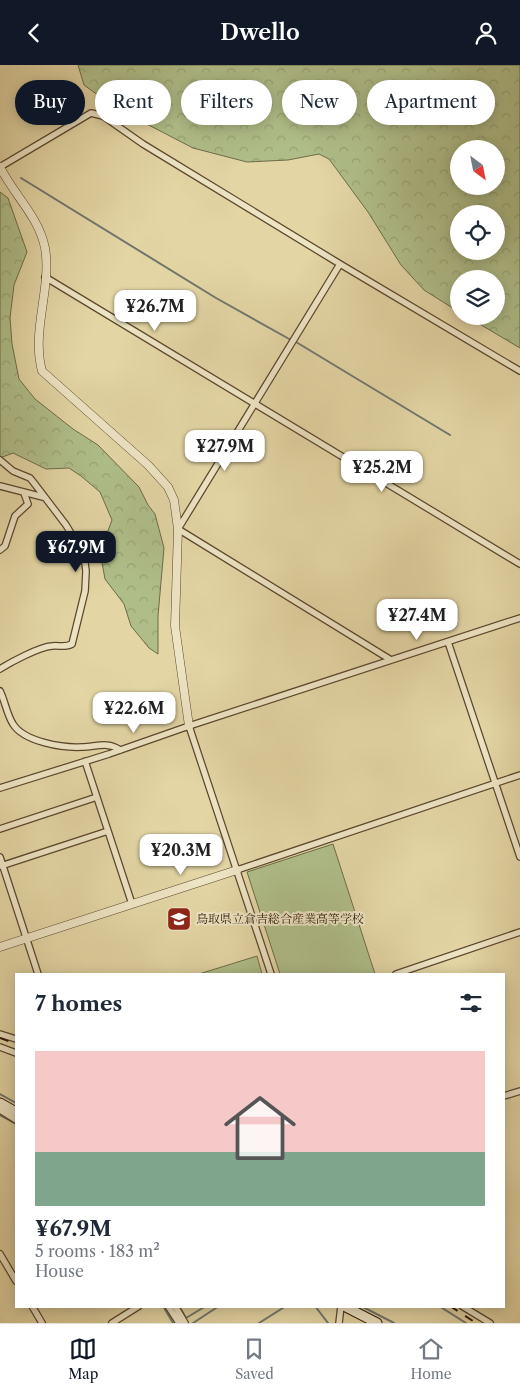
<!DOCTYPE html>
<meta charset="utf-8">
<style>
body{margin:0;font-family:"Libre Caslon Text","Noto Serif JP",serif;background:#f6f6f7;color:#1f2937;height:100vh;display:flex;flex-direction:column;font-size:19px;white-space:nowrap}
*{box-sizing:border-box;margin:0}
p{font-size:16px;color:#747a83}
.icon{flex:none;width:28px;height:28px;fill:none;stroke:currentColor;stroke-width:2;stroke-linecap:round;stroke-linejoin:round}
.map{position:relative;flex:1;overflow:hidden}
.side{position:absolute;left:15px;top:908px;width:490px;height:335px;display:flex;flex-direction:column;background:#fff;border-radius:0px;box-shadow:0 2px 12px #0003}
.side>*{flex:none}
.top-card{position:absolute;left:15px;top:15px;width:490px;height:45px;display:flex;gap:10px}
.needle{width:32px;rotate:148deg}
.fabs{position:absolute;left:450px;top:75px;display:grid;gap:10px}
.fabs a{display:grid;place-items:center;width:55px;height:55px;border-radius:50%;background:#fff;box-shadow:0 2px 12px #0003;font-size:25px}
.price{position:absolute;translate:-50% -42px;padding:0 11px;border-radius:10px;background:#fff;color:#222;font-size:16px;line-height:32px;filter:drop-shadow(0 1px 2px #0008)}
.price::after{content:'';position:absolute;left:50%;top:30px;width:15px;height:11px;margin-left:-8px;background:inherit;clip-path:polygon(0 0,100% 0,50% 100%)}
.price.active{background:#111827;color:#fff}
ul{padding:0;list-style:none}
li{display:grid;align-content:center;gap:10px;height:265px;padding:0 20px}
li span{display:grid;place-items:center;height:155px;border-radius:0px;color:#555}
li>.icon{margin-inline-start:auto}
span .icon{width:90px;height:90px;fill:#fffc;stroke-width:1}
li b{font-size:21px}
h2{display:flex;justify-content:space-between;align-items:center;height:60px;padding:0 20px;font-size:21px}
.tag{padding:0 18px;border-radius:22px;background:#fff;box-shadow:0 2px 12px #0003;font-size:18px;line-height:45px}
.tag.active{background:#111827;color:#fff}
header{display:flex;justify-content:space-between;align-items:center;height:65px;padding:0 20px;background:#111827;color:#fff;font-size:22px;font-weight:600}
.tab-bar{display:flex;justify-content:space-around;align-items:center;height:70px;border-top:1px solid #e0e1e3;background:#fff;font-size:14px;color:#747a83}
.tab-bar a{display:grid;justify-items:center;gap:2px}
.tab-bar .active{color:#111827}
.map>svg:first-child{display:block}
.forest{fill:url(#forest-crowns);stroke:#6e6b48;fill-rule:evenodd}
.pitch{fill:#afbe89;stroke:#6e6b48}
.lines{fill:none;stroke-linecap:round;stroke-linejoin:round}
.stream{stroke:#70766e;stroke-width:2}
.minor-casing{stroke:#5b472e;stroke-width:8}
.tertiary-casing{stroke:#5b472e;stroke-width:9}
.secondary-casing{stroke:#2e1807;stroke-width:11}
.minor{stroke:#ede4c4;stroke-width:5.5}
.tertiary{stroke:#ede4c4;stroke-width:8}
.secondary{stroke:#ede4c4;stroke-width:9}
.rail{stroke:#2e1807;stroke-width:2;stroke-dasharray:9 9;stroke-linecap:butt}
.labels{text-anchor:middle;stroke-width:4;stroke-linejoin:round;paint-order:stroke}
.poi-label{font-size:12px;fill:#2e1807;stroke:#ede4c4;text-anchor:start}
</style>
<header><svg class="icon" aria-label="back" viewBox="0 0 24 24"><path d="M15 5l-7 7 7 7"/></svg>Dwello<svg class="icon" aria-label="person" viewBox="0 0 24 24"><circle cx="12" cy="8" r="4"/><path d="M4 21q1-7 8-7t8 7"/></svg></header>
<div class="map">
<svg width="520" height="1258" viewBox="0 0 520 1258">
<defs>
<pattern id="forest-crowns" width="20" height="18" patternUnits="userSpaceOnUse" patternTransform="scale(1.25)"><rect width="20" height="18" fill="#afbe89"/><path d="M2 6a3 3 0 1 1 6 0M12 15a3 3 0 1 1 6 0" fill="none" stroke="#97a375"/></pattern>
</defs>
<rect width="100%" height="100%" fill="#e3d5a4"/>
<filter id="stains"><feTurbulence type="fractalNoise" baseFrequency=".004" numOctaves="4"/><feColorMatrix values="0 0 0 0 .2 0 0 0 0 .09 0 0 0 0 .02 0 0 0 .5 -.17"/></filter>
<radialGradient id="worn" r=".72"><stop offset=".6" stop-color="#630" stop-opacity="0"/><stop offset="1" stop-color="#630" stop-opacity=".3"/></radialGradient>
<path class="forest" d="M 78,0 L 520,0 L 520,283 L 466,251 L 496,251 L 496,214 L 459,214 L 459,247 L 424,225 L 401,200 L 368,147 L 329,94 L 319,89 L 288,95 L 247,97 L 193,83 L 116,43 L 84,20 ZM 459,84 L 496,84 L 496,121 L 459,121 ZM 459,149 L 496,149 L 496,186 L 459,186 Z
M 0,127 L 8,133 L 27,187 L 14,220 L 10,253 L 12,279 L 19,314 L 35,334 L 73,364 L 98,380 L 139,422 L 148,440 L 155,449 L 164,483 L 158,551 L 158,589 L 149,583 L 131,561 L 124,539 L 105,514 L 100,487 L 112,455 L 100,427 L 81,411 L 69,403 L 46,404 L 13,388 L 0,393 Z"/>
<path class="pitch" d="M 333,779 L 375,909 L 280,909 L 247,807 Z
M 257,891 L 262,909 L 199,909 Z"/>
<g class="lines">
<path class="stream" d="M 21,113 L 216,233 L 291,275
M 296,277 L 450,370
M 0,1029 L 16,1038
M 0,1050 L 16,1059
M 163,1241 L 173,1258
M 179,1241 L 186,1253 L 206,1241
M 315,1241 L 328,1258
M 361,1241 L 394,1258
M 439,1241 L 466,1258
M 193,1258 L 219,1241
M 259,1258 L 286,1241"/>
<defs>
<path id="minor" d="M 0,102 L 91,48 L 103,51 L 143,79 L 340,199 L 520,306
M 340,199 L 178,464 L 391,595
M 45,212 L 520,499
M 0,395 L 13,406 L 30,413 L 34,418 L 66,460 L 84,490 L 86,506 L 85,526 L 72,579 C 65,583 59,580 52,581 C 39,582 11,597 0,604
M 0,421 L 43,432
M 0,485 L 5,481 L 15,451 L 28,439 L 24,428
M 448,577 L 520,792
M 0,626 C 5,636 7,650 13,659 C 24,677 63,683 82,682 C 95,682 108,676 120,685
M 189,661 L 271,909
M 85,696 L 132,839
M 0,723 L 109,689 L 189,661 L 520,553
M 0,764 L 97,732
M 0,792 L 38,909
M 1,801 L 108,766
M 237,805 L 520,710
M 396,909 L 520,867
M 0,969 L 16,974
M 0,982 L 16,988
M 504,1031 L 520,1026
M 0,1045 L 16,1055
M 0,1189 L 16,1216
M 32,1241 L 42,1258
M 168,1241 L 179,1258
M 175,1241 L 185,1258
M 462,1241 L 490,1258
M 112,1258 L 139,1241
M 339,1258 L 341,1241"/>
<path id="tertiary" d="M 0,102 C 14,130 39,152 45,183 C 52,223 31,265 42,306 L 148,400 L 168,422 L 174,435 L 178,464 L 175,561 L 189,661
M 0,882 L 237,805"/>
<path id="secondary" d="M 0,1038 L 16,1047
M 344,1241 L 377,1258"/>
</defs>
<use href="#minor" class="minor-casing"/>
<use href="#tertiary" class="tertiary-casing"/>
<use href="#secondary" class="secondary-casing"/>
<use href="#minor" class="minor"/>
<use href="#tertiary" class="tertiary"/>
<use href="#secondary" class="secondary"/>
<path class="rail" d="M 0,973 L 16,979
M 450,1241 L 476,1258"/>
</g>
<defs>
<symbol id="school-square" viewBox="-11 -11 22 22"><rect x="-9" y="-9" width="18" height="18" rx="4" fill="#8f2418" stroke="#ede4c4"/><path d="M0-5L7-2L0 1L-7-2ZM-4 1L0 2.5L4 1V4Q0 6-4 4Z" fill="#fff"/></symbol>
</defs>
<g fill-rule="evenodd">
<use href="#school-square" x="165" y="840" width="28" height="28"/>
</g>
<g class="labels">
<g class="poi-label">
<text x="196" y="858">鳥取県立倉吉総合産業高等学校</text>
</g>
</g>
<rect width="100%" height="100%" filter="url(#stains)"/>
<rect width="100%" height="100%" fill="url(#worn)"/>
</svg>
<div class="fabs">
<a><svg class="needle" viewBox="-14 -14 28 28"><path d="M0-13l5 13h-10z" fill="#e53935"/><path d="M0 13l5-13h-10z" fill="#747a83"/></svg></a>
<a><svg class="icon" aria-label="locate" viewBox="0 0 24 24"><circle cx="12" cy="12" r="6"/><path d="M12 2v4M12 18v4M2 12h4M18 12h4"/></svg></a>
<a><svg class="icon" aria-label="layers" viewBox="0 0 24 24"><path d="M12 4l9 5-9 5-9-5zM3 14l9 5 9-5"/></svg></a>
</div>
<b class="price" style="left:155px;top:267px">¥26.7M</b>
<b class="price" style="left:225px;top:407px">¥27.9M</b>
<b class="price" style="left:382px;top:428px">¥25.2M</b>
<b class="price active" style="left:76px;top:508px">¥67.9M</b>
<b class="price" style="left:417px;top:576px">¥27.4M</b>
<b class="price" style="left:134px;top:669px">¥22.6M</b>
<b class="price" style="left:181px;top:811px">¥20.3M</b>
<div class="top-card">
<a class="tag active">Buy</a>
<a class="tag">Rent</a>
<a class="tag">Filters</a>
<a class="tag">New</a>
<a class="tag">Apartment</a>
</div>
<section class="side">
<h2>7 homes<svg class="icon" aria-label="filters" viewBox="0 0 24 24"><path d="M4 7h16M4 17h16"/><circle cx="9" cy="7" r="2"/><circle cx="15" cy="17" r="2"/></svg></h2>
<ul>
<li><span style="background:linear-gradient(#f6c9c9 65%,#7fa58c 0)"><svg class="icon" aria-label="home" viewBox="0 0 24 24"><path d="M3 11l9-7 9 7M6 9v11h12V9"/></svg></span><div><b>¥67.9M</b><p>5 rooms · 183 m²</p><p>House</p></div></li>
</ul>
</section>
</div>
<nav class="tab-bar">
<a class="active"><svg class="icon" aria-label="map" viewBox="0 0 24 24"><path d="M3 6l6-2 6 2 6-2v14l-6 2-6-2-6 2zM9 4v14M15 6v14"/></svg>Map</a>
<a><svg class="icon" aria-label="saved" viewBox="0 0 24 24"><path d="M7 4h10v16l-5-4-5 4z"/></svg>Saved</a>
<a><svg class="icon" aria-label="home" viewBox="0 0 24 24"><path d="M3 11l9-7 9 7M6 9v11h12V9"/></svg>Home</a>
</nav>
